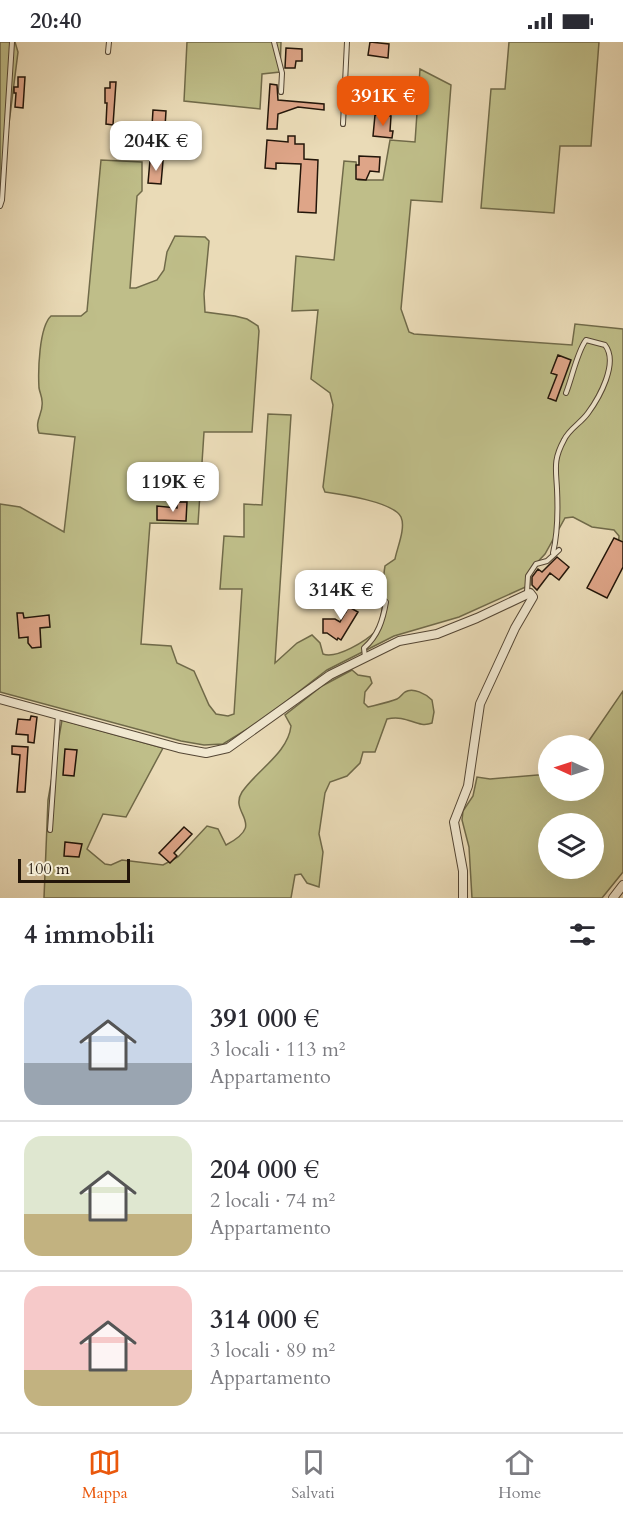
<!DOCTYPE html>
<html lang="it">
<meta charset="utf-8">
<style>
body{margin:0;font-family:Cardo,serif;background:#f2f2f3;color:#2b2b33;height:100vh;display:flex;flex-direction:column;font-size:22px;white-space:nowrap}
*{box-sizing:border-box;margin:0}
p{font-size:20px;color:#7c7c81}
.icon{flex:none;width:33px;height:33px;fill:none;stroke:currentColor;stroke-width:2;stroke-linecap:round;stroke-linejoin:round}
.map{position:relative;height:856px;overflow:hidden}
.sheet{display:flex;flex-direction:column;background:#fff;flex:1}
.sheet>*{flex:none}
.needle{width:39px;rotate:273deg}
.fabs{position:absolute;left:538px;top:693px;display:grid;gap:12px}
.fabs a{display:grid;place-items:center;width:66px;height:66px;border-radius:50%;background:#fff;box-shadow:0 6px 24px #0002;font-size:30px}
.scale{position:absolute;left:18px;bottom:15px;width:112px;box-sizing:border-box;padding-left:6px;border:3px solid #221509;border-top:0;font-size:16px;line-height:21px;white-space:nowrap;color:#221509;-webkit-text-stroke:4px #f1e8d0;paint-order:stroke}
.price{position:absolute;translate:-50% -51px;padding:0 14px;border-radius:12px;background:#fff;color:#222;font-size:20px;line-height:39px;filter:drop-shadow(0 2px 3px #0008)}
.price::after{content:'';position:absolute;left:50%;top:36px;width:18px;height:14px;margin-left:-9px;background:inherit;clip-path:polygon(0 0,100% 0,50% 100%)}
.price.selected{background:#ea580c;color:#fff}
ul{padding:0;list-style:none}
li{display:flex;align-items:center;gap:18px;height:150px;padding:0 24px}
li+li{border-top:2px solid #e1e1e2}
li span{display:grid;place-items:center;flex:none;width:168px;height:120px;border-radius:18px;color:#555}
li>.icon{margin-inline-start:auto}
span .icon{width:72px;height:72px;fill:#fffc;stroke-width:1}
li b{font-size:26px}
h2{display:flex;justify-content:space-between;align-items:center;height:72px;padding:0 24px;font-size:26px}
.status{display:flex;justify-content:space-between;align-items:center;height:42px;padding:0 30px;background:#fff;direction:ltr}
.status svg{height:16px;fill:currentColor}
.dock{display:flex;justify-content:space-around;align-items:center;height:84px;border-top:2px solid #e1e1e2;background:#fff;font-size:16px;color:#7c7c81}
.dock a{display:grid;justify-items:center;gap:3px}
.dock .selected{color:#ea580c}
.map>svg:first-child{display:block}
.green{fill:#bfbe89;stroke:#706a49;stroke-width:1.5;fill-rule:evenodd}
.building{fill:#dea588;stroke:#221509;stroke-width:1.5}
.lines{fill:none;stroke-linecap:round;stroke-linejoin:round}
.lane-casing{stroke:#544634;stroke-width:6}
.street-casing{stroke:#544634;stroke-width:10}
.lane{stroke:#f1e8d0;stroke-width:4}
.street{stroke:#f1e8d0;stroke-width:8}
</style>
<div class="status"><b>20:40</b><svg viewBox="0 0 49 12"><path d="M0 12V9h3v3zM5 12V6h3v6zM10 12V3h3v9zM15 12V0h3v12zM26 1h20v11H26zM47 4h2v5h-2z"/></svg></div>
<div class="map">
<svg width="623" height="856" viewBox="0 0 623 856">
<rect width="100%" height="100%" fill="#eadbb7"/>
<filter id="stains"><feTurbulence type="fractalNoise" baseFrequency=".00333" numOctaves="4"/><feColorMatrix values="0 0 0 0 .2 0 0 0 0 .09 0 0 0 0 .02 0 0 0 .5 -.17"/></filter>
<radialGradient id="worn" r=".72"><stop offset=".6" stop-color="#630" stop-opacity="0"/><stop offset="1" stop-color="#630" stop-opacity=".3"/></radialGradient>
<path class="green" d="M 0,0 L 15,0 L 18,10 L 0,153 Z
M 187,0 L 281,0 L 280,30 L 262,32 L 260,67 L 184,59 Z
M 509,0 L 599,0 L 591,104 L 560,104 L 554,171 L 481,166 L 491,47 L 505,47 Z
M 420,27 L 451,43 L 442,160 L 411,158 L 401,267 L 409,290 L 414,292 L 572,303 L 575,282 L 623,287 L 623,508 L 618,507 L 619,494 L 614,488 L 592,485 L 573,475 L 565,476 L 545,512 L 530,528 L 530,543 L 459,575 L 394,594 L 327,628 L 262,678 L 223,702 L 204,703 L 181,699 L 0,650 L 0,462 L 20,465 L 64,490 L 75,395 L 39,391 C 34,378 44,371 42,359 C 42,355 40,351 39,346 C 38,329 39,285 51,274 L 81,274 L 87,269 L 101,118 L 142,120 L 142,149 L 137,154 L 130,246 L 136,246 L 157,238 L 164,228 L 167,210 L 175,194 L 205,195 L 209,199 L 204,252 L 205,270 L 235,274 L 247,277 L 258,284 L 259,289 L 252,390 L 204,390 L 198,482 L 150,481 L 141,602 L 171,604 L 177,621 L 194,629 L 209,663 L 216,672 L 228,674 L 234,672 L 242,547 L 220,547 L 224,494 L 244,495 L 244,462 L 262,463 L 268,372 L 291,373 L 275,621 L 297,601 L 312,593 L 320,601 L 323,612 C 337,617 366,599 376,589 C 386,571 381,545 385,524 L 395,517 C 397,506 406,486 401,475 C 394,460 340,452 325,450 L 323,445 L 333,363 L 330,351 L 311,337 L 318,268 L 292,269 L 296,214 L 334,218 L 344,119 L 356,120 L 358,138 L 383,138 L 390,98 L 415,100 Z
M 352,628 L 358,633 L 370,635 L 372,641 L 365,650 L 364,661 L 368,665 C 376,663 390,660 397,657 C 400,656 402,652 405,650 C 413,645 426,652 432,658 L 434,670 L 432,681 C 417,687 408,672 387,677 L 375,710 L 363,710 L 360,721 L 347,734 L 330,740 L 325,751 L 319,792 L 323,810 L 319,845 L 307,841 L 301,832 L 295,833 L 291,856 L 44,856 L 48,758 L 62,678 L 163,706 L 126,775 L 103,772 L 87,807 L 105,822 L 111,823 L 122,818 L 163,823 L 178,815 L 207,784 L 218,787 L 226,803 C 268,781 228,772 242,750 C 257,728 288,711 291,684 L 285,673 L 322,644 Z
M 623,649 L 623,830 L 602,856 L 472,856 L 469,805 L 462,778 L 463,769 L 473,754 L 477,735 L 490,737 L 549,732 L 549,748 L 594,748 L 594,704 L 586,703 ZM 549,782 L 594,782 L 594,826 L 549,826 Z"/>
<path class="building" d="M 370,0 L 389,2 L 388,16 L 368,13 Z
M 286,6 L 302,7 L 302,19 L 296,19 L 295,26 L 285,26 Z
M 18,35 L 25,35 L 23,66 L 15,65 L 16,51 L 14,51 L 14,45 L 18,45 Z
M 110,40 L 116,40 L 113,83 L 106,82 L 107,61 L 105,61 L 105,46 L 110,46 Z
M 270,42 L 277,43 L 278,58 L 324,62 L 324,68 L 298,65 L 278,72 L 277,87 L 267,87 Z
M 153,68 L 166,69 L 165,85 L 152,84 Z
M 375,73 L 391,74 L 390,89 L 393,89 L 392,96 L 373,94 Z
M 288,94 L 295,94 L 295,102 L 304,102 L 304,117 L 318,118 L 316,171 L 298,170 L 301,122 L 276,121 L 276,127 L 265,126 L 267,98 L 288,100 Z
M 117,98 L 125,98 L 125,109 L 130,109 L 130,116 L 116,115 Z
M 359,114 L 380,115 L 379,130 L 370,129 L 366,138 L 356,137 L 356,123 L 359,123 Z
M 150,118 L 163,119 L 161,142 L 148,141 Z
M 558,313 L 571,318 L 556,359 L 548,356 L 557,333 L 551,331 Z
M 177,460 L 187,460 L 186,479 L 157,478 L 157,464 L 177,466 Z
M 614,496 L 623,500 L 623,525 L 607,556 L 587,546 Z
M 557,515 L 569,525 L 559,538 L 550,531 L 537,548 L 532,543 L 532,535 L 538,527 L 542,530 Z
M 351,551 L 357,555 L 349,565 L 358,570 L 341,598 L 338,596 L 337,598 L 327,591 L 323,591 L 323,577 L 335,577 L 340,580 L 348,566 L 346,570 L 342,567 Z
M 17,571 L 23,571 L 24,576 L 49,573 L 50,585 L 40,586 L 41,605 L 32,606 L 28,601 L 28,595 L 19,596 Z
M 31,674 L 37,675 L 34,701 L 28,700 L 28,693 L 16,692 L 18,677 L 30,678 Z
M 12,704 L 28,705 L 25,750 L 17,750 L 20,713 L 12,712 Z
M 65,707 L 77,708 L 74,734 L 63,733 Z
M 184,785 L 192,792 L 174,811 L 177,814 L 170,821 L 159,811 Z
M 65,800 L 82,802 L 79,815 L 64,814 Z"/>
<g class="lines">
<defs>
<path id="lane" d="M 274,0 L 282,31 L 281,50
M 108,10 L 109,0
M 343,82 L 347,0
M 0,164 L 2,158 L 12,0
M 553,511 C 558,490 558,468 557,447 C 556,427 553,418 564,398 C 569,387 581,381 588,371 C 599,356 619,321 605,303 L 586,298 C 577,310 572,336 566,351
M 527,550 L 528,534 L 536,522 L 547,519 L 559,508
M 365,615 L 364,606 C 378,594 383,578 386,560 L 383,557 L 377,558
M 50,788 L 58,673"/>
<path id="street" d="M 0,657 L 179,706 L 206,711 L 228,706 L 330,633 L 399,599 L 437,592 L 477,576 L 530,551 L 533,555 L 515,586 L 480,662 L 468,744 L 454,780 L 463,829 L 463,856
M 613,856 L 623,843"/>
</defs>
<use href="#lane" class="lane-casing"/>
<use href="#street" class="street-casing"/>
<use href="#lane" class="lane"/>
<use href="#street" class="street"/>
</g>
<rect width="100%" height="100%" filter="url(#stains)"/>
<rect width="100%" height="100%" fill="url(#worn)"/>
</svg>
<div class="fabs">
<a><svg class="needle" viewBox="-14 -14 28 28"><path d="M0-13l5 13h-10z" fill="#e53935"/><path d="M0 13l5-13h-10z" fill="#7c7c81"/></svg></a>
<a><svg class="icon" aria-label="layers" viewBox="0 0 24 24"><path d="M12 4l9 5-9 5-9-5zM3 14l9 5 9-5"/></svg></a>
</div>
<div class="scale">100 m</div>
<b class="price selected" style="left:383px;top:85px">391K €</b>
<b class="price" style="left:156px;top:130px">204K €</b>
<b class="price" style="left:173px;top:471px">119K €</b>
<b class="price" style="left:341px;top:579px">314K €</b>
</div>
<section class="sheet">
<h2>4 immobili<svg class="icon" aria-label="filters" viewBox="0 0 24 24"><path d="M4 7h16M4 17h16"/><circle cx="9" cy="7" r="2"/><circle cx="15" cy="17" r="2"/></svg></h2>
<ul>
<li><span style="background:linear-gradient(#c9d6e8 65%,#9aa5b1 0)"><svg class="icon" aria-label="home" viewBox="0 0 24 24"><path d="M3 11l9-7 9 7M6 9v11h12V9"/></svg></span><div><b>391 000 €</b><p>3 locali · 113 m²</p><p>Appartamento</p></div></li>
<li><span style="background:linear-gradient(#dfe7d0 65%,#c2b280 0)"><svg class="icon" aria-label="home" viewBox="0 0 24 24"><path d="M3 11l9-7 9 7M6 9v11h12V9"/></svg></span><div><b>204 000 €</b><p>2 locali · 74 m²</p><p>Appartamento</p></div></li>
<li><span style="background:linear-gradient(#f6c9c9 70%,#c2b280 0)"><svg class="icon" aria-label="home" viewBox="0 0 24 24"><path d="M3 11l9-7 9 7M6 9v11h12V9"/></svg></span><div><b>314 000 €</b><p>3 locali · 89 m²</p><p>Appartamento</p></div></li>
</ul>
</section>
<nav class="dock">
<a class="selected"><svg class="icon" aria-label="map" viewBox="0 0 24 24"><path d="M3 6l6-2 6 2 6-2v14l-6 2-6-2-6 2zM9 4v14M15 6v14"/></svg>Mappa</a>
<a><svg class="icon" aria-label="saved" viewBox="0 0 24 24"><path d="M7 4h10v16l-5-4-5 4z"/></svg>Salvati</a>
<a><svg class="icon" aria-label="home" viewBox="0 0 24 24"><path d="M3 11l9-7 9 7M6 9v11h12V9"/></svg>Home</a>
</nav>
